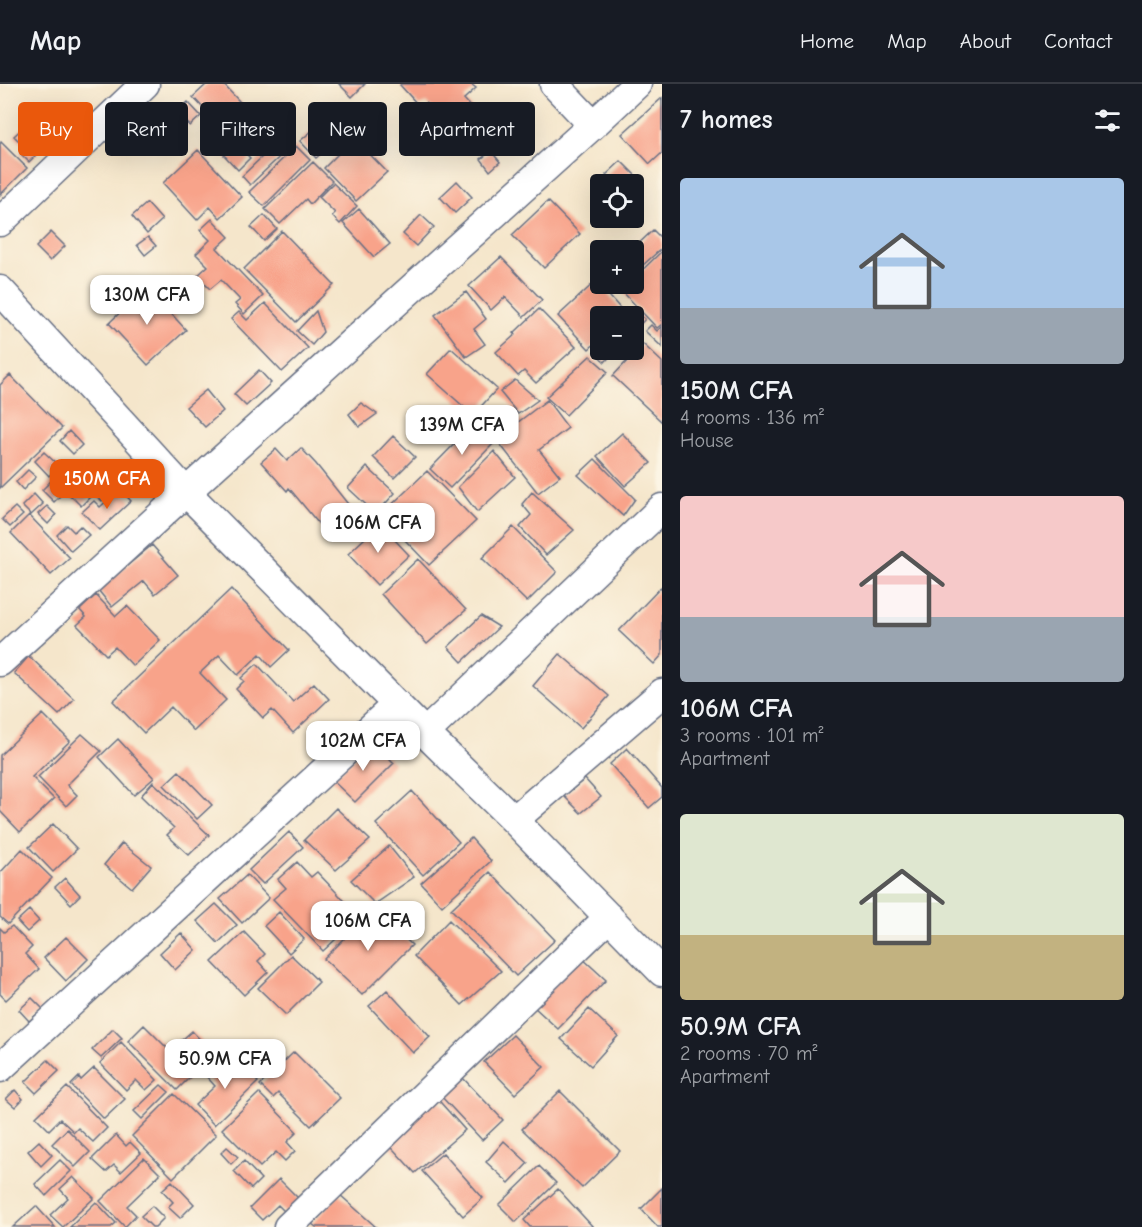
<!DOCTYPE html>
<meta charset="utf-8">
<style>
body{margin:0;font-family:"Comic Neue",sans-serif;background:#20242c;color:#f1f3f6;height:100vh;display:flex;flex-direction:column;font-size:22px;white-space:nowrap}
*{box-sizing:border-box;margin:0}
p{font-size:20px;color:#9ea1a6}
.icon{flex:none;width:33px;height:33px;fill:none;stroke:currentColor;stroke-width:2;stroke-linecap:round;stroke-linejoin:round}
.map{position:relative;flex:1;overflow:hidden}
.panel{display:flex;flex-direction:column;background:#171b24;width:480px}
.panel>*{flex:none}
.hud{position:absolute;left:18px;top:18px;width:554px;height:54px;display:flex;gap:12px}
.fabs{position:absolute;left:590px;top:90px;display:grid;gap:12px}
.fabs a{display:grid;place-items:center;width:54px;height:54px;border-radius:6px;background:#171b24;box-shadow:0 6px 24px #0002;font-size:30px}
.price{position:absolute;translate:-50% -51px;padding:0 14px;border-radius:12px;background:#fff;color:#222;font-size:20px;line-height:39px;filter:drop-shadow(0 2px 3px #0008)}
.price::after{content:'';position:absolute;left:50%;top:36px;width:18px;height:14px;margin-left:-9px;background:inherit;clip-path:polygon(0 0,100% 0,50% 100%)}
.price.selected{background:#ea580c;color:#fff}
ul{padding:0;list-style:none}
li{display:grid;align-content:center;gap:12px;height:318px;padding:0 18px}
li span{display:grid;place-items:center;height:186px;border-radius:6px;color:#555}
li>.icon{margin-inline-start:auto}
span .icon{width:108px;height:108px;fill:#fffc;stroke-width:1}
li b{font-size:26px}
h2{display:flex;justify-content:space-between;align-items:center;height:72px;padding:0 18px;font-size:26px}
.chip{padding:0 21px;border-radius:6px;background:#171b24;box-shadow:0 6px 24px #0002;font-size:21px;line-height:54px}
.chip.selected{background:#ea580c;color:#fff}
header{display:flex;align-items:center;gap:36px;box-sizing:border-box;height:84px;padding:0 30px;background:#171b24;border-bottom:2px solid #363941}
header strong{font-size:28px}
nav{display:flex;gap:33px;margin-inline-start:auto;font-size:21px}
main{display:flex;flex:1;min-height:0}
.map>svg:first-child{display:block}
.building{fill:#f8a38a}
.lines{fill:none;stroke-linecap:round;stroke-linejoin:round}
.minor-casing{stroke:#676f84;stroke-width:31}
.minor{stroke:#fff;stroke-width:28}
</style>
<header>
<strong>Map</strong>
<nav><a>Home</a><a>Map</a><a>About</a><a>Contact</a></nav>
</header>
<main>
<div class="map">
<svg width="662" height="1143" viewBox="0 0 662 1143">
<rect width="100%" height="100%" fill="#fcf5e5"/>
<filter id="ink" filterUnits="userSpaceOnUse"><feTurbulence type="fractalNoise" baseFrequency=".0167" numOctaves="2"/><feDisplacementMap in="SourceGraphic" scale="12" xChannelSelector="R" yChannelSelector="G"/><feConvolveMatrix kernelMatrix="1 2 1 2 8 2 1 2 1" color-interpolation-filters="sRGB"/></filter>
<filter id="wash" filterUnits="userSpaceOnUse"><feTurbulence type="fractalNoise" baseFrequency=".008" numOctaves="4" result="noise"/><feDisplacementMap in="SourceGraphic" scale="24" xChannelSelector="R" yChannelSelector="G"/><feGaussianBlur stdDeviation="1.35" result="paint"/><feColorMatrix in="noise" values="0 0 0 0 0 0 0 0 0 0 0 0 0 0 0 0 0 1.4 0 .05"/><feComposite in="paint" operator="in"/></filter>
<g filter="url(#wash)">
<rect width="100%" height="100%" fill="#f5e6cb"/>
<g id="blocks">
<path class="building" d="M 207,0 L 223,0 L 253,32 L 230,53 L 193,13 Z
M 339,0 L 365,0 L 352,13 Z
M 401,0 L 471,0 L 476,4 L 464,15 L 474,26 L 450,37 L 426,19 L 419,22 L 400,1 Z
M 662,14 L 662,69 L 650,80 L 622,50 Z
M 188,18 L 201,32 L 190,42 L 177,28 Z
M 342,21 L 357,39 L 316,74 L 300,57 Z
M 29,38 L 49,58 L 29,78 L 20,69 L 25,63 L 14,52 Z
M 274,38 L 281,45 L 271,55 L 264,48 Z
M 286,50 L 294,59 L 250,101 L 242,92 Z
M 258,52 L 266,61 L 256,70 L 248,61 Z
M 354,54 L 387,88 L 356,117 L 324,84 Z
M 1,58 L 27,84 L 0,111 L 0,60 Z
M 236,59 L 250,74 L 238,86 L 224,71 Z
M 296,62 L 310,76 L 264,122 L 249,108 Z
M 198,66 L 242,113 L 220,134 L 210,123 L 197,136 L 163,99 Z
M 491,67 L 500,78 L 490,87 L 481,75 Z
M 621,77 L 636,92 L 627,100 L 615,100 L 606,91 Z
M 313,78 L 332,97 L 310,120 L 306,115 L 280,140 L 265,125 Z
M 457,97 L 472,113 L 455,129 L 440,113 Z
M 333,99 L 357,122 L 340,140 L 332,132 L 335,129 L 319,113 Z
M 548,117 L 580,150 L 544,184 L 512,151 Z
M 147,119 L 162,136 L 147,150 L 132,132 Z
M 359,125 L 390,160 L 374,173 L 343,139 Z
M 264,131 L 277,145 L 264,157 L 251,143 Z
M 421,131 L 434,143 L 416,162 L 403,150 Z
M 212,135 L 229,153 L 217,164 L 263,212 L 244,230 L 235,220 L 240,216 L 221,196 L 210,205 L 197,192 L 208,182 L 196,170 L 210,156 L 200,146 Z
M 653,146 L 662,155 L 662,164 L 633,190 L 633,165 Z
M 282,147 L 334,201 L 296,238 L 244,185 Z
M 51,148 L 65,162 L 50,177 L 36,163 Z
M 148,153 L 156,162 L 145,171 L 137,161 Z
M 662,167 L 662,240 L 657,244 L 621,206 L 628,200 L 633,200 L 633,195 Z
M 501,173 L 542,216 L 524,233 L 505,213 L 491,226 L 469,202 Z
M 596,197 L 626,231 L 625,232 L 600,232 L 600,255 L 589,265 L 558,232 Z
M 147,203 L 186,246 L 148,281 L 109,239 Z
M 466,208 L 486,235 L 474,245 L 485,260 L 466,273 L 435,231 Z
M 265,219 L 308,264 L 282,288 L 231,235 L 239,228 L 247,236 Z
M 539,225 L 576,263 L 536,299 L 524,287 L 518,292 L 496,268 L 516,250 L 514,249 Z
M 633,226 L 645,235 L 633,248 L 633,232 L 627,232 Z
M 316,227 L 323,248 L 312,261 L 297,247 Z
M 651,241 L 657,247 L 662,242 L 662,263 L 645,247 Z
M 643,260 L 662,278 L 662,338 L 613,292 Z
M 600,261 L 600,266 L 616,266 L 605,278 L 594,268 Z
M 451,264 L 497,305 L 473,331 L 427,290 Z
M 590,272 L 608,288 L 566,331 L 546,313 Z
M 259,286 L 271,299 L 246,322 L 234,310 Z
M 10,291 L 62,344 L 0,404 L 0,301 Z
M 515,296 L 538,316 L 518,330 L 500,308 Z
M 206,306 L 223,327 L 205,343 L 186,323 Z
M 547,316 L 568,344 L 539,366 L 560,392 L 538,409 L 496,355 Z
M 361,319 L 377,330 L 359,343 L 349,330 Z
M 474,340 L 494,359 L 450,404 L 430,385 Z
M 69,347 L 82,361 L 73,370 L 60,357 Z
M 622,349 L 651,379 L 625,402 L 597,372 Z
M 393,352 L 415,373 L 394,394 L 373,373 Z
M 301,364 L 316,380 L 355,429 L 328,451 L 289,404 L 287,407 L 261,378 L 276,365 L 287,377 Z
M 494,367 L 515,393 L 477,428 L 458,403 Z
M 44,368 L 59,382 L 49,392 L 35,377 Z
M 595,375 L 635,415 L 623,432 L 578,391 Z
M 367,383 L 395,409 L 376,430 L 348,404 Z
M 28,386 L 36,393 L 23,406 L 16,398 Z
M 427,387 L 476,437 L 429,481 L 381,431 Z
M 103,388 L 117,402 L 102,417 L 88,403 Z
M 76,396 L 91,412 L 81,422 L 66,407 Z
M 51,397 L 63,409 L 54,418 L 42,406 Z
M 120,405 L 131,417 L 100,446 L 82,428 L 94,417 L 100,423 Z
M 532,408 L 574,446 L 546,471 L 520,443 L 531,431 L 522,420 Z
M 34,410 L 43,420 L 31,431 L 22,422 Z
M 47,422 L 56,431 L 48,440 L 38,430 Z
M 15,423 L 23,431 L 10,443 L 2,435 Z
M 29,431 L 70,474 L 51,491 L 11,449 Z
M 380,440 L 409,471 L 377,501 L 348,470 Z
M 67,441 L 74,448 L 80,442 L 89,451 L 71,467 L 57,451 Z
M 513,443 L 557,488 L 527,518 L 482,474 Z
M 152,461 L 178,491 L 155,510 L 144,497 L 112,523 L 98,506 Z
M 418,475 L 466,526 L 427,560 L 381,510 Z
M 662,502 L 662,571 L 654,580 L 619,547 Z
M 231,505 L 289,566 L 271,583 L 260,570 L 238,591 L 219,571 L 200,589 L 226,616 L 194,647 L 171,623 L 144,649 L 113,617 Z
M 96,511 L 116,532 L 127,522 L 160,556 L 133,582 L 115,563 L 106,571 L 77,541 L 86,533 L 80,526 Z
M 481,532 L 499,543 L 462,578 L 448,563 Z
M 560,570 L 609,612 L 581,644 L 533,602 Z
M 29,572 L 74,615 L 59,631 L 14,589 Z
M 257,580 L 293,618 L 314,599 L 329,615 L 293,649 L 272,626 L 263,634 L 236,605 L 244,597 L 241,594 Z
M 43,630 L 70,657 L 32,693 L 54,715 L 20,748 L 0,727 L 0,671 Z
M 82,650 L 101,667 L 67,701 L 77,711 L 66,722 L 38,693 Z
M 118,655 L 154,694 L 134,711 L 99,673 Z
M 372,657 L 394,679 L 355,718 L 332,696 Z
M 627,664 L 662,704 L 662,713 L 649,724 L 610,680 Z
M 179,687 L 212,721 L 197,735 L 164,701 Z
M 585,695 L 601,713 L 581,729 L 564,712 Z
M 153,698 L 209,751 L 189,771 L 167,751 L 174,744 L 141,712 Z
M 412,707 L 459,758 L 423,791 L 376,740 Z
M 336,724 L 370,756 L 336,786 L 304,756 Z
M 53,740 L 77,765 L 53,788 L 29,763 Z
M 289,748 L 303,763 L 263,800 L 249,786 Z
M 471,754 L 491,777 L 442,822 L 421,799 Z
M 122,759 L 151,782 L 132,804 L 104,781 Z
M 389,762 L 414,793 L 375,820 L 351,796 Z
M 22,765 L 52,794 L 8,840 L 0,833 L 0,789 Z
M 297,778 L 311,793 L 317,788 L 360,833 L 323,867 L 273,815 L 286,804 L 278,795 Z
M 490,788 L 555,856 L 516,892 L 451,825 Z
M 247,791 L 269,814 L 242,839 L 220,815 Z
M 65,794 L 80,811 L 71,820 L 55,803 Z
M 216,820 L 237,841 L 218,859 L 197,837 Z
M 374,825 L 412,861 L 362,911 L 324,875 Z
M 29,826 L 39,837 L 27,848 L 17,837 Z
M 279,828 L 304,855 L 289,869 L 264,842 Z
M 449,836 L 501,887 L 462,921 L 414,872 Z
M 12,842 L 32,863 L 25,870 L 39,885 L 6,916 L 0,910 L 0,844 L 4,848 Z
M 244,848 L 265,870 L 258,877 L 268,888 L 244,911 L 212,878 Z
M 181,849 L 196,866 L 175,886 L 160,869 Z
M 66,853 L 88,875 L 66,897 L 44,874 Z
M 291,871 L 319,898 L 286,931 L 258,904 Z
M 581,873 L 606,896 L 558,945 L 533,922 Z
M 387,906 L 430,953 L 413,969 L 369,922 Z
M 32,914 L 43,925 L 29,937 L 19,926 Z
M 589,925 L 618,952 L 591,982 L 561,955 Z
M 144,941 L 193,990 L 177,1006 L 128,957 Z
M 113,945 L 122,954 L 101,974 L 92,966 Z
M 192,947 L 206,962 L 189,978 L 174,963 Z
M 513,951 L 544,983 L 515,1010 L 484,978 Z
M 121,958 L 157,996 L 146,1006 L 136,996 L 126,1006 L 100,979 Z
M 253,966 L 271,984 L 260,994 L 243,977 Z
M 294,968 L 340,1014 L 311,1042 L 278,1009 L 273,1014 L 260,1001 Z
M 226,973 L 235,982 L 239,978 L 258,998 L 214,1041 L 195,1021 L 215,1002 L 206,992 Z
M 48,976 L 59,987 L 36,1009 L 25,998 Z
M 94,984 L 125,1015 L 104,1035 L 71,1001 L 79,993 L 81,996 Z
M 461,992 L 503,1036 L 482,1056 L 440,1011 Z
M 161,1001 L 169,1008 L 142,1035 L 134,1027 Z
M 67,1003 L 107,1044 L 93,1058 L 78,1044 L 74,1048 L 60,1035 L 49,1046 L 36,1033 Z
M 15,1006 L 23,1015 L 15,1023 L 6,1015 Z
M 560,1007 L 620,1067 L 582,1104 L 522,1045 Z
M 259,1009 L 297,1048 L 287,1058 L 295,1067 L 285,1077 L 276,1068 L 260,1083 L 222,1045 Z
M 174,1010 L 216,1051 L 173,1094 L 132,1052 Z
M 433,1010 L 465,1046 L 415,1089 L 383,1054 Z
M 67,1045 L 90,1068 L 75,1083 L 52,1060 Z
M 116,1051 L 126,1062 L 130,1058 L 141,1069 L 121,1088 L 114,1081 L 106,1088 L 92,1075 Z
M 39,1057 L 52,1071 L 41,1082 L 28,1067 Z
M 504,1057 L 528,1079 L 509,1099 L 486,1078 Z
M 227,1063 L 238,1073 L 231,1080 L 221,1069 Z
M 443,1069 L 483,1114 L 463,1132 L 422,1087 Z
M 144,1074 L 160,1090 L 127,1122 L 136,1131 L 125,1143 L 100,1117 Z
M 60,1076 L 71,1087 L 46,1112 L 35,1100 Z
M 244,1077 L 261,1095 L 251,1105 L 234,1087 Z
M 539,1082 L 556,1099 L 516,1138 L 499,1121 Z
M 73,1093 L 94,1114 L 63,1143 L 50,1131 L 68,1114 L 60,1105 Z
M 279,1095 L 301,1117 L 288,1131 L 278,1121 L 262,1136 L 250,1124 Z
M 172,1097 L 194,1120 L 180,1134 L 168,1123 L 173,1118 L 162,1106 Z
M 662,1104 L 662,1143 L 658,1143 L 641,1125 Z
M 558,1105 L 593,1143 L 530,1143 L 524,1136 Z
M 339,1110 L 376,1143 L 316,1143 L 312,1140 Z
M 96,1118 L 116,1139 L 111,1143 L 70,1143 Z
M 36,1122 L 55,1143 L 13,1143 Z
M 152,1122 L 164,1134 L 155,1143 L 152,1143 L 141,1132 Z"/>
</g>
</g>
<g filter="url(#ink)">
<use href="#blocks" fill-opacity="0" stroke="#676f84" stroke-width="1.5"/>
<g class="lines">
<defs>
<path id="minor" d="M 554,0 L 593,41
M 0,138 L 145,0
M 0,206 L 186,408 L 425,649 L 514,736 L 662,888
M 0,578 L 186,408 L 593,41 L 637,0
M 425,649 L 662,424
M 514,736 L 662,609
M 0,984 L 397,620
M 288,1143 L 609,833"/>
</defs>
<use href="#minor" class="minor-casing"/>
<use href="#minor" class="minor"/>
</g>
</g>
</svg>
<div class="fabs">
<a><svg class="icon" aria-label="locate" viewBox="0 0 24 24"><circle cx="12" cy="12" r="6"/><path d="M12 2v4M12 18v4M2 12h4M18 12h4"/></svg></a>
<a>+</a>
<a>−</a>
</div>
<b class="price" style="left:147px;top:242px">130M CFA</b>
<b class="price" style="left:462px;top:372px">139M CFA</b>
<b class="price selected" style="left:107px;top:426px">150M CFA</b>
<b class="price" style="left:378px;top:470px">106M CFA</b>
<b class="price" style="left:363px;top:688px">102M CFA</b>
<b class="price" style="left:368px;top:868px">106M CFA</b>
<b class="price" style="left:225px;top:1006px">50.9M CFA</b>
<div class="hud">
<a class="chip selected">Buy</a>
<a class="chip">Rent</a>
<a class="chip">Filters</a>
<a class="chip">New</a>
<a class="chip">Apartment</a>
</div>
</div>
<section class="panel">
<h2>7 homes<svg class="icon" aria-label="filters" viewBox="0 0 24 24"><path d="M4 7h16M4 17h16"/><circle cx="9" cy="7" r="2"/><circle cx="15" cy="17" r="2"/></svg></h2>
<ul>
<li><span style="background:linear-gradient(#a9c7e8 70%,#9aa5b1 0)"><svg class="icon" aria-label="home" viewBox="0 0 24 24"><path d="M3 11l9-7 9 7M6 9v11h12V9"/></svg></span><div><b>150M CFA</b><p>4 rooms · 136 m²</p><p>House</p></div></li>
<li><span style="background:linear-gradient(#f6c9c9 65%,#9aa5b1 0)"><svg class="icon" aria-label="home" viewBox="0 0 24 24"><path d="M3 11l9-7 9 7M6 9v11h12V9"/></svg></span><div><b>106M CFA</b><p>3 rooms · 101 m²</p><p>Apartment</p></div></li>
<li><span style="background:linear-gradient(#dfe7d0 65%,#c2b280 0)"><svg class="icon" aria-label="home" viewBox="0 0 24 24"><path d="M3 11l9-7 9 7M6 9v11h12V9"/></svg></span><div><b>50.9M CFA</b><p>2 rooms · 70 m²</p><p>Apartment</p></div></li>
</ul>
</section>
</main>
